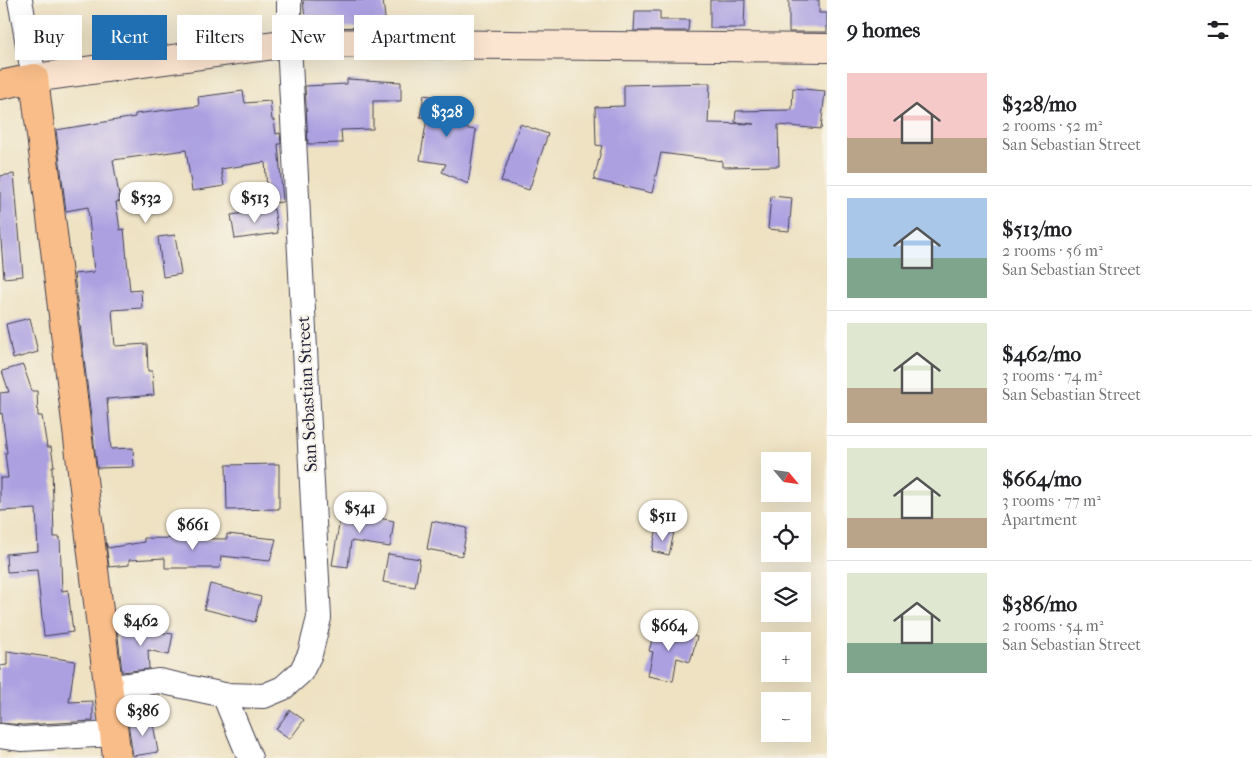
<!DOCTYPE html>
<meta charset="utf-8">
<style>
body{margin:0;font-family:"IM FELL French Canon",serif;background:#f2f2f2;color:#202124;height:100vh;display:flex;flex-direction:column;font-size:19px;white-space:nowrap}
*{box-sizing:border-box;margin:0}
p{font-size:16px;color:#757577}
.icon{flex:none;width:28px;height:28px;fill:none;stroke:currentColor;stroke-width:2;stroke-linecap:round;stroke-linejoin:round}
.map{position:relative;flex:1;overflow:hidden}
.drawer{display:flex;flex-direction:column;background:#fff;width:425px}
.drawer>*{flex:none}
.banner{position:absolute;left:15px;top:15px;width:475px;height:45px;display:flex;gap:10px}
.needle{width:32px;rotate:119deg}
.tools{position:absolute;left:761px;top:452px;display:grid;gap:10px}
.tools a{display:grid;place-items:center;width:50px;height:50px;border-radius:0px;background:#fff;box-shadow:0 5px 20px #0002;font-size:25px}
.price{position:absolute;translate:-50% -42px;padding:0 11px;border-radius:18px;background:#fff;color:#222;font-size:16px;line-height:32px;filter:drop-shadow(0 1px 2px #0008)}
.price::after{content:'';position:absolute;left:50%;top:30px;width:15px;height:11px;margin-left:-8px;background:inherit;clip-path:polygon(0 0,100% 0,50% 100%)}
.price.selected{background:#1f6fb2;color:#fff}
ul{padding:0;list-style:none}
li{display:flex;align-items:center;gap:15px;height:125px;padding:0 20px}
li+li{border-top:1px solid #e0e0e0}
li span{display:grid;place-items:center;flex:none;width:140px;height:100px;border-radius:0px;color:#555}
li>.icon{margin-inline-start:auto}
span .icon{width:60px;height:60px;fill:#fffc;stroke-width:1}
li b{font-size:21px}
h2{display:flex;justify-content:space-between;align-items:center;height:60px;padding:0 20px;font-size:21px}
.pill{padding:0 18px;border-radius:0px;background:#fff;box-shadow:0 5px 20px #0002;font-size:18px;line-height:45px}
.pill.selected{background:#1f6fb2;color:#fff}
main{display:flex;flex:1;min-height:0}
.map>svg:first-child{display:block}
.building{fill:#aca0e1}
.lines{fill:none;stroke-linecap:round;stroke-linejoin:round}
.minor-casing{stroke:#413f4f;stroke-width:26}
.secondary-casing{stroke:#413f4f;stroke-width:30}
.primary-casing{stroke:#413f4f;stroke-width:30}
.minor{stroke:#fff;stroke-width:24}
.secondary{stroke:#fce5d0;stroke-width:28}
.primary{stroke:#f8bd89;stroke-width:28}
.labels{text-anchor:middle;stroke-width:4;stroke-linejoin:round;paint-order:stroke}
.street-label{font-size:18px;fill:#22223b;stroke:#f7f3e8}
</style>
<main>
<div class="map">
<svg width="827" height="758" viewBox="0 0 827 758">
<rect width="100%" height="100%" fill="#f7f3e8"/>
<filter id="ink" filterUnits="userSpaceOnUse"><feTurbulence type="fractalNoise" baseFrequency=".02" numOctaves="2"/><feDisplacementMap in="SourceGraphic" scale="10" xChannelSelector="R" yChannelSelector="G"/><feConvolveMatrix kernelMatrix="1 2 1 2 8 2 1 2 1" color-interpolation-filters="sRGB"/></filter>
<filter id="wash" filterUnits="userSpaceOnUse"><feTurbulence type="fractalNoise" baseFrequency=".0096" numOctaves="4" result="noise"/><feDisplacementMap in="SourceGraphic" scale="20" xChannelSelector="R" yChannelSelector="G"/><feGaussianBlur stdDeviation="1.12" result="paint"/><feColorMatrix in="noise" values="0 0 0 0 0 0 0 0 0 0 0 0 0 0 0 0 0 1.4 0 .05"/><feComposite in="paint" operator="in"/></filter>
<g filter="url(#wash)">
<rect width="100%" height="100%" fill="#eee2c3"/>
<g id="blocks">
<path class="building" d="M 303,0 L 383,0 L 386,27 L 306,28 Z
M 710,0 L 745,0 L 744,28 L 710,28 Z
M 789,0 L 819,0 L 819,13 L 827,13 L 827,32 L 789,32 Z
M 635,11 L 660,11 L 660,20 L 689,20 L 688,31 L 634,31 Z
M 347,79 L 401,82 L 401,101 L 373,101 L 373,129 L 341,130 L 342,143 L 308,144 L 305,86 L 347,84 Z
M 710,83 L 708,123 L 754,124 L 735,122 L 736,111 L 792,110 L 793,88 L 825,91 L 821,129 L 778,125 L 779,166 L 722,167 L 722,161 L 661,153 L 652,193 L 594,180 L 602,146 L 596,145 L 595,107 L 624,106 L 624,85 Z
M 243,91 L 245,103 L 270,101 L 272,120 L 274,120 L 276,134 L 280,133 L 281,144 L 278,144 L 283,202 L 268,203 L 265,162 L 221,169 L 224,186 L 192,191 L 186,150 L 113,160 L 120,201 L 116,202 L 120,230 L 124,229 L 130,291 L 141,290 L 142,308 L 112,310 L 115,346 L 147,344 L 148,371 L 152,371 L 154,395 L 107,399 L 111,449 L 133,448 L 134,467 L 97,468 L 74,274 L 94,272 L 88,207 L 66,211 L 56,130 L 135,117 L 135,114 L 199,106 L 198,97 Z
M 424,95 L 458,100 L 454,127 L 476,130 L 468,184 L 442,172 L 446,164 L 420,160 L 427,118 L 420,117 Z
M 520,124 L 548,134 L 529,190 L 501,181 Z
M 14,174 L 23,276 L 4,278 L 0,228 L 0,176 Z
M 771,196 L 792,198 L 789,231 L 768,229 Z
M 274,209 L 278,233 L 235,239 L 231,215 Z
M 175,235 L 181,274 L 163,277 L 158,237 Z
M 30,318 L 38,352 L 13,359 L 6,324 Z
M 23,365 L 32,391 L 37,391 L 38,416 L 42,416 L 47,447 L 51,447 L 54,466 L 52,466 L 54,537 L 60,537 L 62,591 L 68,590 L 73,632 L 44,636 L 37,570 L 7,572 L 6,554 L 38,551 L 36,509 L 0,511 L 0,478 L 8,478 L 5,453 L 7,453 L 2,413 L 0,414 L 0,393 L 9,392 L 2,371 Z
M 279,464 L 279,509 L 227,510 L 226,465 Z
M 342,508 L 355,509 L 354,513 L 394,521 L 390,547 L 351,541 L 348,567 L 332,565 Z
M 432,521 L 467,528 L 462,556 L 427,549 Z
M 657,528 L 674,532 L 669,555 L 652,551 Z
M 227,534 L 276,539 L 270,561 L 221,556 L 220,568 L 165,568 L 165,558 L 129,560 L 129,565 L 109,567 L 106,543 L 108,548 L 144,542 L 144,538 L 227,539 Z
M 388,554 L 420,559 L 415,587 L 383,582 Z
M 210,584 L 261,597 L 255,622 L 204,609 Z
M 656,625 L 697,637 L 690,662 L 677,658 L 673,681 L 648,676 L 653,652 L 649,651 Z
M 117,627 L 173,634 L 169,655 L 148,650 L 149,669 L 122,672 Z
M 7,651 L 75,661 L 69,702 L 93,701 L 93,721 L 23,725 L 0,723 L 0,666 L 7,665 Z
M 290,710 L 304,720 L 290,739 L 276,729 Z
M 152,717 L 158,752 L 133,756 L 128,722 Z"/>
</g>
</g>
<g filter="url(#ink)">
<use href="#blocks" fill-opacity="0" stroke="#413f4f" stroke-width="1"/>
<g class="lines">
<defs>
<path id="minor" d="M 20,0 L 34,78
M 107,688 L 159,681 L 224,695 L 264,696 L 283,688 L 301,672 L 310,654 L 319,618 L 289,43 L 289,0
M 224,695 L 250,758
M 0,736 L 22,739 L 114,734"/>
<path id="secondary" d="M 34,78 L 289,43 L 827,48"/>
<path id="primary" d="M 0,85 L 34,78 L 117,758"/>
</defs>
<use href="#minor" class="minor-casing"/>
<use href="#secondary" class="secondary-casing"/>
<use href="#primary" class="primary-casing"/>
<use href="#minor" class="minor"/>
<use href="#secondary" class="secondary"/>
<use href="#primary" class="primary"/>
</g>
</g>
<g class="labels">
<g class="street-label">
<text transform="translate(307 394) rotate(-93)" y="6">San Sebastian Street</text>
</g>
</g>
</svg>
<div class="tools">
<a><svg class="needle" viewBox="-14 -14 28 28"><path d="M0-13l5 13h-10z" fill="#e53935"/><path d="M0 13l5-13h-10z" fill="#757577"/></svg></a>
<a><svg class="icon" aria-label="locate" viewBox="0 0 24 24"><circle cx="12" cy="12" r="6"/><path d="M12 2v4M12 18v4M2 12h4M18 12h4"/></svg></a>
<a><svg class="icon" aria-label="layers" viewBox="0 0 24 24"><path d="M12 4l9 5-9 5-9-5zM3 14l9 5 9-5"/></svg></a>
<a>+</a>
<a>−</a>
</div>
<b class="price selected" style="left:447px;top:138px">$328</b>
<b class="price" style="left:146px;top:224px">$532</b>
<b class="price" style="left:255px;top:224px">$513</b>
<b class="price" style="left:360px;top:534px">$541</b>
<b class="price" style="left:663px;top:542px">$511</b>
<b class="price" style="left:193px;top:551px">$661</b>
<b class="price" style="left:141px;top:647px">$462</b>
<b class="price" style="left:669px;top:652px">$664</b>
<b class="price" style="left:143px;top:737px">$386</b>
<div class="banner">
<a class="pill">Buy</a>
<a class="pill selected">Rent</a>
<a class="pill">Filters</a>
<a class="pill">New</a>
<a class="pill">Apartment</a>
</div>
</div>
<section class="drawer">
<h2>9 homes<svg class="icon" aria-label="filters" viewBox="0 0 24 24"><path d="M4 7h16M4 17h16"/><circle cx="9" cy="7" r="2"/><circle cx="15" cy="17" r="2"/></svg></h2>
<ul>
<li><span style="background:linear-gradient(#f6c9c9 65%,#b9a48a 0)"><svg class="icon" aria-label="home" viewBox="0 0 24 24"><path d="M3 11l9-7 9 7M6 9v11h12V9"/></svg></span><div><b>$328/mo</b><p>2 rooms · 52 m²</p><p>San Sebastian Street</p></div></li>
<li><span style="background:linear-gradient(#a9c7e8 60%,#7fa58c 0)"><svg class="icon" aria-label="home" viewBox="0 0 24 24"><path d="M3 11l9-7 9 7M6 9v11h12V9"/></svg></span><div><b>$513/mo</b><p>2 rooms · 56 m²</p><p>San Sebastian Street</p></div></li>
<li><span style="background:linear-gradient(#dfe7d0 65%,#b9a48a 0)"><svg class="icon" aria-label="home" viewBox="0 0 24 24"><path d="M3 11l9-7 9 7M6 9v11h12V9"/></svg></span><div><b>$462/mo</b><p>3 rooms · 74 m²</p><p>San Sebastian Street</p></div></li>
<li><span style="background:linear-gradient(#dfe7d0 70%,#b9a48a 0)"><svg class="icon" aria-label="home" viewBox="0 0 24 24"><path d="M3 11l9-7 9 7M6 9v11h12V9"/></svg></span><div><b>$664/mo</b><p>3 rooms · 77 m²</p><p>Apartment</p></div></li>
<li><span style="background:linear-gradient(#dfe7d0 70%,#7fa58c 0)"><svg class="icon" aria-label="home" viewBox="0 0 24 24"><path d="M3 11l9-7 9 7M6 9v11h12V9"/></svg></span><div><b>$386/mo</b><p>2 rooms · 54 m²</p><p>San Sebastian Street</p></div></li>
</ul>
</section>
</main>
